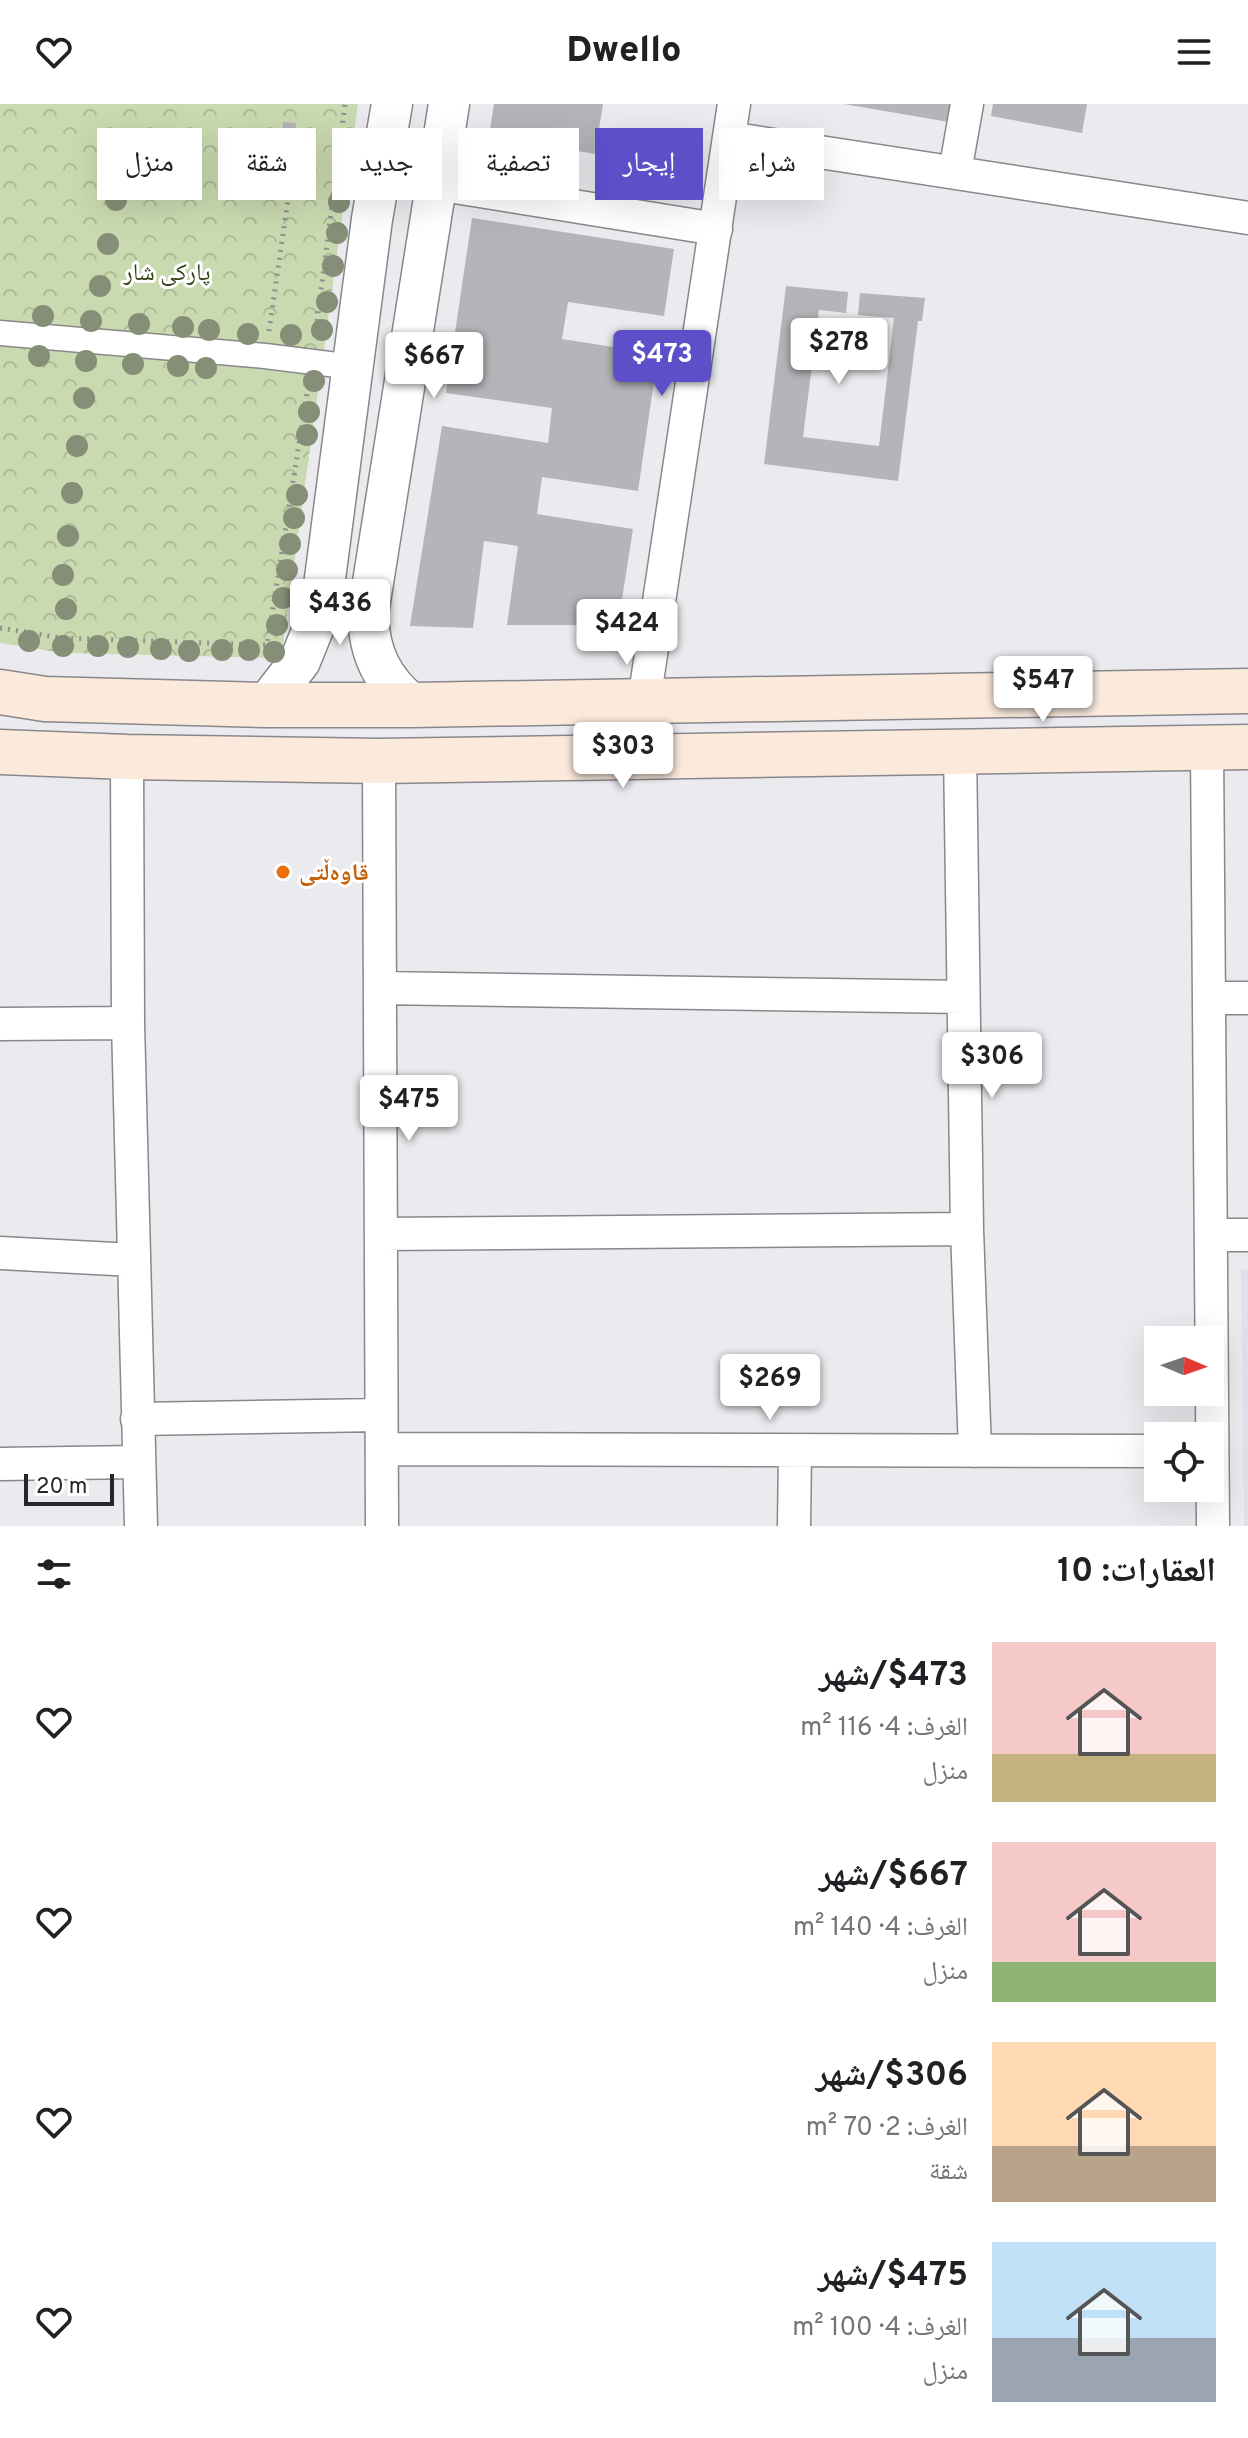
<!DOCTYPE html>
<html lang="ar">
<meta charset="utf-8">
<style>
body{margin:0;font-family:Overpass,"Noto Naskh Arabic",sans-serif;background:#f6f6f6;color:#202124;direction:rtl;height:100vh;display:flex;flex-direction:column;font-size:30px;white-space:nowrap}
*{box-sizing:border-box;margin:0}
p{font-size:26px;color:#757577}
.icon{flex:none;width:44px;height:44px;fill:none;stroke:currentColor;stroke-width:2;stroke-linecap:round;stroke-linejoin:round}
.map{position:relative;height:1422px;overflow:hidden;direction:ltr}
.drawer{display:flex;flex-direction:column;background:#fff;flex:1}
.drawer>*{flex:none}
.guide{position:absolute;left:24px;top:24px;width:800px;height:72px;direction:rtl;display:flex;gap:16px}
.needle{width:52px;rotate:92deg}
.tools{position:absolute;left:1144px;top:1222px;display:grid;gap:16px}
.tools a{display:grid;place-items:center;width:80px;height:80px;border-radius:0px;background:#fff;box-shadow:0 8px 32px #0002;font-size:40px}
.scale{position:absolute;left:24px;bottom:20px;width:90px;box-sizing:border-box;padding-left:8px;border:4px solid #262728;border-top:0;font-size:22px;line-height:28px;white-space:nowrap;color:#262728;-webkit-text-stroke:6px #fff;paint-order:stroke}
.price{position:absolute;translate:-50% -68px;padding:0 18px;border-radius:8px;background:#fff;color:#222;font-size:26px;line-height:52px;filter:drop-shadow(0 2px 4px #0008)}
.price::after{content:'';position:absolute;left:50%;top:48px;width:24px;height:18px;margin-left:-12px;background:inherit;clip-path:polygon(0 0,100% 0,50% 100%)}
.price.current{background:#5c4fc7;color:#fff}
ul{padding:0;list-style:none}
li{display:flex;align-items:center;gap:24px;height:200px;padding:0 32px}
li span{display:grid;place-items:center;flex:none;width:224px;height:160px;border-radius:0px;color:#555}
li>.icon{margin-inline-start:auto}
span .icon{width:96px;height:96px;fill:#fffc;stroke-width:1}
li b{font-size:34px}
h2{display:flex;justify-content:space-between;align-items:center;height:96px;padding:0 32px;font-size:34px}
.tag{padding:0 28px;border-radius:0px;background:#fff;box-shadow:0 8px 32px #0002;font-size:28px;line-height:72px}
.tag.current{background:#5c4fc7;color:#fff}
header{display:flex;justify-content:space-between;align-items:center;height:104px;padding:0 32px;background:#fff;font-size:36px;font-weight:800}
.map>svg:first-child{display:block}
.built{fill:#dfe0eb}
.forest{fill:url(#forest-crowns)}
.building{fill:#b5b5b9}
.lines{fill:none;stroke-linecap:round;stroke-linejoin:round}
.pedestrian-casing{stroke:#88888b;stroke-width:27}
.minor-casing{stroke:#88888b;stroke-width:35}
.tertiary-casing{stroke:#88888b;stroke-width:43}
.secondary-casing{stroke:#88888b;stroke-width:47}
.path{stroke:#909093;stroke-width:5;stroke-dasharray:2 6;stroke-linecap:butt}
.pedestrian{stroke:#fff;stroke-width:24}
.minor{stroke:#fff;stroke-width:32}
.tertiary{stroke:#fff;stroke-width:40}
.secondary{stroke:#fbe9dc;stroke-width:44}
.tree{fill:#868e77}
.food-dot{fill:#e8710a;stroke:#fff;stroke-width:3}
.labels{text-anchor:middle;stroke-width:6;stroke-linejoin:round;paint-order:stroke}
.park-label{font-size:24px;fill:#344214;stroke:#fff}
.food-label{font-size:24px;font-weight:bold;fill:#c56008;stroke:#fff;text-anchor:start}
</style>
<header><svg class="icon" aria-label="menu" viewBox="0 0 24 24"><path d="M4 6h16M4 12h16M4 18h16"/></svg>Dwello<svg class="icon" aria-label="heart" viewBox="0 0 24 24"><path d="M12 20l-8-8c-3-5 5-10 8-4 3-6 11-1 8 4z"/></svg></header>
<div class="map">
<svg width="1248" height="1422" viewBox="0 0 1248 1422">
<defs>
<pattern id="forest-crowns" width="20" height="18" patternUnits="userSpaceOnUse" patternTransform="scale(2)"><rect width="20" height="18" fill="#cadab0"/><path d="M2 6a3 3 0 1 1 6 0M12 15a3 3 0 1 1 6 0" fill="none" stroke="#adbb97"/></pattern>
</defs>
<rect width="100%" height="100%" fill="#ebebef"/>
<path class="built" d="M 1241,1165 L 1248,1165 L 1248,1422 L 1244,1422 Z"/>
<path class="forest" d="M 0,0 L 358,0 L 281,554 L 64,549 L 0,539 Z"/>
<path class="building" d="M 494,0 L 603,0 L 595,50 L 489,32 Z
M 844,0 L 964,0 L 960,20 Z
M 993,0 L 1087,0 L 1082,29 L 991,12 Z
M 283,18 L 296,19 L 295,32 L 314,34 L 312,55 L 280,52 Z
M 472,114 L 674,145 L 664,212 L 568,198 L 562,235 L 658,250 L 638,387 L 542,373 L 537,410 L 633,425 L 618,521 L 507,521 L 518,442 L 484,437 L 473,524 L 410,522 L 442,322 L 548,339 L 552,304 L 446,289 Z
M 786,182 L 848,188 L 846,209 L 819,206 L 803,333 L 879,342 L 894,214 L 858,211 L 860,189 L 925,194 L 922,217 L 918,217 L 898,377 L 764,360 Z"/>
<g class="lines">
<defs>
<path id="pedestrian" d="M 0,229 L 265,252 L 353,263"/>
<path id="minor" d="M 729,34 L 1248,114
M 955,68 L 967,0
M 436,80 L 716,125
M 644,597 L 734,0
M 1207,643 L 1213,1422
M 960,646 L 967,1125 L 975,1347
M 127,653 L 128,919 L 141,1422
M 379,657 L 382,1422
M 380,884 L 962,893
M 1209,894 L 1248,894
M 0,920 L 128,919
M 381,1130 L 967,1125
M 1211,1131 L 1248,1131
M 0,1149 L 133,1156
M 137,1315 L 381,1311
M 382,1345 L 1158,1347
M 0,1360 L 138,1358
M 794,1422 L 795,1347"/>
<path id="tertiary" d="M 266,601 L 300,557 L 321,505 L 372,115 L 392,0
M 413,601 C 382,577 369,549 368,510 L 449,0"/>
<path id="secondary" d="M 0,588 L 45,595 L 266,601 L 413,601 L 1248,587
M 0,648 L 127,653 L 379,657 L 1248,643"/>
</defs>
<use href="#pedestrian" class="pedestrian-casing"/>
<use href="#minor" class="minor-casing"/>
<use href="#tertiary" class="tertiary-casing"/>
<use href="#secondary" class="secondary-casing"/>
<path class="path" d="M 269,227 L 294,54
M 315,233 L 345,0
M 0,524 L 62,534 L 267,541 L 308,283"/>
<use href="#pedestrian" class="pedestrian"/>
<use href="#minor" class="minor"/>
<use href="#tertiary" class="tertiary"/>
<use href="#secondary" class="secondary"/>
</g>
<g class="tree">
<circle cx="347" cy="35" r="11"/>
<circle cx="118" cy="51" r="11"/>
<circle cx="344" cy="67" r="11"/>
<circle cx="116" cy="96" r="11"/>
<circle cx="339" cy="98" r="11"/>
<circle cx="337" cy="129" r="11"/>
<circle cx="108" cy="140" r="11"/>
<circle cx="333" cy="162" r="11"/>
<circle cx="100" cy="182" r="11"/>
<circle cx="327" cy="198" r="11"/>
<circle cx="43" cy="212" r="11"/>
<circle cx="91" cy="217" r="11"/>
<circle cx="139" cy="220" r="11"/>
<circle cx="183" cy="223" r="11"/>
<circle cx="209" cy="226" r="11"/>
<circle cx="322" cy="226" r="11"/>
<circle cx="248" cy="230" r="11"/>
<circle cx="291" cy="231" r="11"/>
<circle cx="39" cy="252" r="11"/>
<circle cx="86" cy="257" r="11"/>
<circle cx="133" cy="260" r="11"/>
<circle cx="178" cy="262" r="11"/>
<circle cx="206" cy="264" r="11"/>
<circle cx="314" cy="277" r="11"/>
<circle cx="84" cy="294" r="11"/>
<circle cx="309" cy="308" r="11"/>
<circle cx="307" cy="331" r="11"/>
<circle cx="77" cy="342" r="11"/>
<circle cx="72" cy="389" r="11"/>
<circle cx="297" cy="391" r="11"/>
<circle cx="294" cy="414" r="11"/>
<circle cx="68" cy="432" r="11"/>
<circle cx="290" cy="440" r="11"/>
<circle cx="287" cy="466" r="11"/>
<circle cx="63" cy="471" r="11"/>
<circle cx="283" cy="494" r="11"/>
<circle cx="66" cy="505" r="11"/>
<circle cx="277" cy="521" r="11"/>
<circle cx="29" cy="537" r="11"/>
<circle cx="63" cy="542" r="11"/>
<circle cx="98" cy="542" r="11"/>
<circle cx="128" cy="543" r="11"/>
<circle cx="161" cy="545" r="11"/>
<circle cx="222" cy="546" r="11"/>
<circle cx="249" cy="546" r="11"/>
<circle cx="189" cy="547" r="11"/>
<circle cx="274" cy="548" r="11"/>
</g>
<circle class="food-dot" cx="283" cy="768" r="8"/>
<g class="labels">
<g class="park-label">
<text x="167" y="176">پارکی شار</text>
</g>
<g class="food-label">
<text x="299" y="776">قاوەڵتی</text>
</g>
</g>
</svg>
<div class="tools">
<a><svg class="needle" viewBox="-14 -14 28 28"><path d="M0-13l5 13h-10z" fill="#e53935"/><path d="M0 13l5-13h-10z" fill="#757577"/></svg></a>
<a><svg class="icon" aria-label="locate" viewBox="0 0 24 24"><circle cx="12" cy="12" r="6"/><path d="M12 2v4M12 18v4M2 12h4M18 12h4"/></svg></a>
</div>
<div class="scale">20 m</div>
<b class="price" style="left:839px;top:282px">$278</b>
<b class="price current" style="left:662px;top:294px">$473</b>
<b class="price" style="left:434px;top:296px">$667</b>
<b class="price" style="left:340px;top:543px">$436</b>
<b class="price" style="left:627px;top:563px">$424</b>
<b class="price" style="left:1043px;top:620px">$547</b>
<b class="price" style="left:623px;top:686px">$303</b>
<b class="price" style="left:992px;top:996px">$306</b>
<b class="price" style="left:409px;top:1039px">$475</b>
<b class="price" style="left:770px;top:1318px">$269</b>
<div class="guide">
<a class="tag">شراء</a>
<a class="tag current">إيجار</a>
<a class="tag">تصفية</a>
<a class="tag">جديد</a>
<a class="tag">شقة</a>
<a class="tag">منزل</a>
</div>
</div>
<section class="drawer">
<h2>العقارات: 10<svg class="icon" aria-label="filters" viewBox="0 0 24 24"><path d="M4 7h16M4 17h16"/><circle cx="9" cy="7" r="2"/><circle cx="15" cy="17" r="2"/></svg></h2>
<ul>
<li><span style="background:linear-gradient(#f6c9c9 70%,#c2b280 0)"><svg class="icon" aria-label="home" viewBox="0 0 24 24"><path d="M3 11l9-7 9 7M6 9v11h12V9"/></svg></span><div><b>$473/شهر</b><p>الغرف: 4 · 116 m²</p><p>منزل</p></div><svg class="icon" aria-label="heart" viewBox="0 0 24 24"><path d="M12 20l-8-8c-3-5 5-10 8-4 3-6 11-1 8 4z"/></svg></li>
<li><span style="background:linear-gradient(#f6c9c9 75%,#8fb573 0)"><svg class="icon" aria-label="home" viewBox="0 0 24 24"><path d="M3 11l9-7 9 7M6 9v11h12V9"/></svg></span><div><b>$667/شهر</b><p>الغرف: 4 · 140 m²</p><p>منزل</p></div><svg class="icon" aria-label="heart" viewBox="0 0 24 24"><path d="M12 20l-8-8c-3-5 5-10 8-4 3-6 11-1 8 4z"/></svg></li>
<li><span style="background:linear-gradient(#ffd9b3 65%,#b9a48a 0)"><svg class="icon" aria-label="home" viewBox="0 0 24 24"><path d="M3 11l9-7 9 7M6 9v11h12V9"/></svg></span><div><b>$306/شهر</b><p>الغرف: 2 · 70 m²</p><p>شقة</p></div><svg class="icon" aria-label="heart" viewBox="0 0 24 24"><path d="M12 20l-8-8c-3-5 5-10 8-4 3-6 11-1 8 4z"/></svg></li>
<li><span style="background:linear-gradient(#bfe0f5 60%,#9aa5b1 0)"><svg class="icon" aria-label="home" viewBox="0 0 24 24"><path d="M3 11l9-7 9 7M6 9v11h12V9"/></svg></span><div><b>$475/شهر</b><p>الغرف: 4 · 100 m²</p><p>منزل</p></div><svg class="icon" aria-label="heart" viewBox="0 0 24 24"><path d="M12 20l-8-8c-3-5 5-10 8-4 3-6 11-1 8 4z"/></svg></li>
</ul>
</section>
